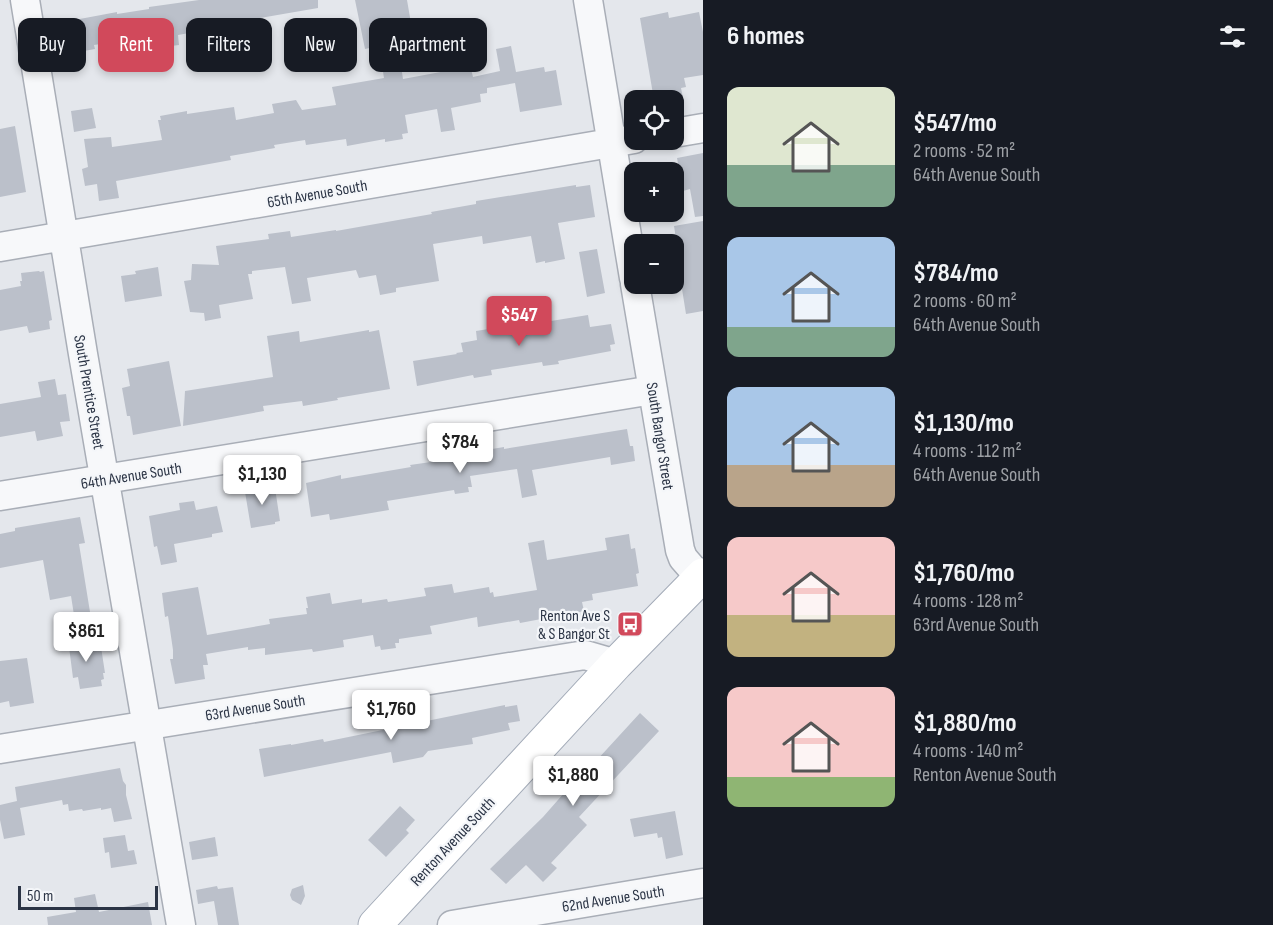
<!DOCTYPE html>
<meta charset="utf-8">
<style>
body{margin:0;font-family:"Sofia Sans Condensed",sans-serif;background:#242831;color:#f1f3f6;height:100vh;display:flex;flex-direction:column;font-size:22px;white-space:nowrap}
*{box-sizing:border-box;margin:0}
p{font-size:20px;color:#9ea1a6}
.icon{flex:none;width:33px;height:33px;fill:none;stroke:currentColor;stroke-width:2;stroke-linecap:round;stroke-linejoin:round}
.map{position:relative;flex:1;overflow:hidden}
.sheet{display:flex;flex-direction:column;background:#171b24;width:570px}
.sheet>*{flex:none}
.guide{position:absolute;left:18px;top:18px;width:570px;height:54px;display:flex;gap:12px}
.tools{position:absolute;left:624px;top:90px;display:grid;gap:12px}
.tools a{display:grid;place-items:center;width:60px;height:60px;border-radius:12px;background:#171b24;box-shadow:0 3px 9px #0003;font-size:30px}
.scale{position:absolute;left:18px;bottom:15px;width:140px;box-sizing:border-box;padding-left:6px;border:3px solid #2b3445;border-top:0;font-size:16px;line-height:21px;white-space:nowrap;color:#2b3445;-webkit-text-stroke:4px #f4f6f9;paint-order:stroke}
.price{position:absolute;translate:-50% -51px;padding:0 14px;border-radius:6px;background:#fff;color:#222;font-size:20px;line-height:39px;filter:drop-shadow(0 2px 3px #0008)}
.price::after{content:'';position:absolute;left:50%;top:36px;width:18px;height:14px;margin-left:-9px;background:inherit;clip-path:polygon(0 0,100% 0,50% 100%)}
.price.current{background:#d1495b;color:#fff}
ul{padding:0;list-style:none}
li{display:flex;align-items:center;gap:18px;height:150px;padding:0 24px}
li span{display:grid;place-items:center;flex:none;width:168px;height:120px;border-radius:12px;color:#555}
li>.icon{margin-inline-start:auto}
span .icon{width:72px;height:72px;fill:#fffc;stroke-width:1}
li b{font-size:26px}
h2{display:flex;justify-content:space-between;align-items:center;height:72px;padding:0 24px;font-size:26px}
.tag{padding:0 21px;border-radius:12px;background:#171b24;box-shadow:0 3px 9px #0003;font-size:21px;line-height:54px}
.tag.current{background:#d1495b;color:#fff}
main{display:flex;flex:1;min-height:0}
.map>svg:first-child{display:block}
.building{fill:#bbc0ca}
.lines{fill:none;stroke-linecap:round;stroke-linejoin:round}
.minor-casing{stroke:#a9aeb7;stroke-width:31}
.major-casing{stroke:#a3abb8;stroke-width:35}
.minor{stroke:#f7f8fa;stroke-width:28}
.major{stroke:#fff;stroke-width:33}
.labels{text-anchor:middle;stroke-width:4.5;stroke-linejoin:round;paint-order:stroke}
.street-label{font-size:16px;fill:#2b3445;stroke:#f4f6f9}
.poi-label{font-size:16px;fill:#2b3445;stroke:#f4f6f9;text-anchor:end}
</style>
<main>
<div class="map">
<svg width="703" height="925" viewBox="0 0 703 925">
<rect width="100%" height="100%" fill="#e4e7ec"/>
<path class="building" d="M 199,0 L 318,0 L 318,8 L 260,18 L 271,53 L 257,58 L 246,23 L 178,35 L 179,45 L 155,48 L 153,36 L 94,45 L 95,49 L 73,53 L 68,26 L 70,26 L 69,21 L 117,12 L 117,14 L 149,9 L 149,7 Z
M 355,0 L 407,0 L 413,35 L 397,39 L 403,79 L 462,68 L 462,71 L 471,69 L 473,77 L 500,71 L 496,49 L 511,46 L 516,72 L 544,67 L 545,72 L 556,70 L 562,105 L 520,112 L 515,83 L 487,88 L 487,93 L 480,94 L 481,102 L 451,108 L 455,130 L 441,132 L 437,109 L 405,115 L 408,133 L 402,134 L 403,139 L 385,142 L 385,139 L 347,146 L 346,139 L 306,145 L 305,140 L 274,145 L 275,148 L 230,156 L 231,160 L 116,181 L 119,198 L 99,201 L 97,184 L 85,186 L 82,169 L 88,167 L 84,139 L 111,137 L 112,147 L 162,140 L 158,120 L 161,120 L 160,116 L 187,111 L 187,114 L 234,107 L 236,120 L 274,113 L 272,104 L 296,100 L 302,110 L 336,105 L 332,87 L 384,78 L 379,46 L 365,49 Z
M 668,12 L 669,18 L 699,12 L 703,32 L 703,75 L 684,78 L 686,87 L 681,88 L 683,98 L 666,100 L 654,100 L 640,18 Z
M 92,108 L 96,128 L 74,132 L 71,111 Z
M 15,126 L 26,192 L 0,197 L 0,129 Z
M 703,153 L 703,216 L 695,217 L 690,189 L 683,191 L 677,158 Z
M 576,185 L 576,187 L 590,185 L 595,217 L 558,223 L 565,259 L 545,263 L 545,261 L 536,263 L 531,236 L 483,244 L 482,236 L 433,244 L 439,281 L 396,288 L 396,292 L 380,295 L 376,275 L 359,278 L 356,270 L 307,278 L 311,301 L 292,304 L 285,267 L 252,271 L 252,274 L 248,274 L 253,299 L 219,305 L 221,318 L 205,321 L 204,313 L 190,312 L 184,281 L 191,280 L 192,264 L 219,265 L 216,246 L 269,239 L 268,234 L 290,231 L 291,237 L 336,230 L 336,231 L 432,214 L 431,212 L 476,204 L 476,201 Z
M 703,221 L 703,311 L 686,314 L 674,239 L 676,239 L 674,226 Z
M 597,249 L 605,293 L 587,297 L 579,252 Z
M 158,267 L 162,296 L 125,302 L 121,276 L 136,274 L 135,271 Z
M 39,271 L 40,272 L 44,271 L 52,320 L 49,321 L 50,329 L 29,333 L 27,326 L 0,331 L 0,290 L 21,286 L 20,281 L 22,281 L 21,273 Z
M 548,304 L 551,321 L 588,315 L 590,327 L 611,324 L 615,344 L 610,345 L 611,351 L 558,361 L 559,364 L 543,366 L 542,362 L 491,370 L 492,375 L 474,378 L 473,375 L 417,386 L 413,361 L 457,354 L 456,353 L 463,352 L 461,343 L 477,340 L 476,331 L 519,324 L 517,309 Z
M 369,330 L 369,332 L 379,330 L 390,389 L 337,398 L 338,400 L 303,406 L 302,401 L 263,406 L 264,411 L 183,426 L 185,391 L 273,377 L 267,336 L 299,331 L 300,342 Z
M 169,361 L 181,426 L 133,435 L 130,416 L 127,416 L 122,388 L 130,386 L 127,369 Z
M 55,379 L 58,395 L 66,394 L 70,421 L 60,422 L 63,436 L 37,441 L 35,431 L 0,437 L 0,404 L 41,397 L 38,382 Z
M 627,429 L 630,446 L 633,446 L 635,461 L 611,465 L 610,457 L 532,470 L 537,495 L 522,498 L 517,469 L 470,476 L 472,487 L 468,487 L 469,492 L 455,494 L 454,490 L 387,501 L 389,510 L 330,520 L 329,514 L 311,517 L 306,483 L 341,475 L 341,479 L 411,467 L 410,465 L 438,461 L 437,457 L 451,455 L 450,451 L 462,449 L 462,454 L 504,447 L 504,449 Z
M 267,484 L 267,489 L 275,488 L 280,521 L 275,522 L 275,524 L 251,528 L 245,492 L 253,491 L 252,487 Z
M 194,501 L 196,510 L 217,506 L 223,532 L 212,534 L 212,537 L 174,544 L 177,562 L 161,565 L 157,546 L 154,547 L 149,516 L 180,510 L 179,503 Z
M 80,517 L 85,543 L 79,544 L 90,612 L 74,615 L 71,596 L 50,600 L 43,560 L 0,568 L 0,534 L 15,531 L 15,528 Z
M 629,534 L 631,549 L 635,548 L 639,573 L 636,574 L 638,586 L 592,594 L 593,600 L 582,602 L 584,611 L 520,623 L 519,620 L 478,627 L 477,617 L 430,626 L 432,634 L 399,639 L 399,643 L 395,643 L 396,648 L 381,650 L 380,646 L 375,647 L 373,635 L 343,640 L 344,647 L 313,652 L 312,649 L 265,655 L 265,648 L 248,650 L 248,647 L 206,654 L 208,665 L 203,665 L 205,679 L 175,684 L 170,659 L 173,659 L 173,650 L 168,616 L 165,617 L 162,593 L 198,587 L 207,635 L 270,624 L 269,619 L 307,614 L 306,608 L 308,608 L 306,597 L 330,593 L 332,604 L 362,599 L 362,603 L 387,599 L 388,602 L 426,596 L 424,588 L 452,584 L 454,593 L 489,587 L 490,593 L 493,592 L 494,597 L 537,590 L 528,543 L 544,540 L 547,560 L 607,550 L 605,538 Z
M 89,636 L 91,648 L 101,647 L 105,673 L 103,673 L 104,679 L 101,680 L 102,686 L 80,689 L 78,677 L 73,678 L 68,639 Z
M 27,658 L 34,703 L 10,707 L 9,701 L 0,703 L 0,661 Z
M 505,705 L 505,707 L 517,705 L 520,721 L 508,723 L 510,730 L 472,738 L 473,744 L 428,751 L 423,757 L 393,763 L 391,752 L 264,777 L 259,749 L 291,744 L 291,745 L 323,739 L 324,742 Z
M 640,713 L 659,731 L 579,817 L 587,825 L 551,863 L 557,868 L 543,882 L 526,865 L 506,884 L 490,869 L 543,817 L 594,759 L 596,761 Z
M 120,768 L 123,781 L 126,785 L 126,795 L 132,819 L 114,822 L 111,808 L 101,810 L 101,808 L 83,811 L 82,809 L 69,811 L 68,804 L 63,805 L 62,800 L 20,808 L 25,835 L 4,839 L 0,820 L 0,805 L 17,801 L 15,787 Z
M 400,806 L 415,820 L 406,830 L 409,833 L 386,857 L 368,840 Z
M 675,811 L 683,855 L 666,859 L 662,837 L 658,838 L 657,833 L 634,837 L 630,819 Z
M 125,835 L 128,851 L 134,850 L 137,864 L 111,868 L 109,852 L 105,853 L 103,838 Z
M 215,837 L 218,856 L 192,860 L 189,842 Z
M 303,885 L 305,896 L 301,905 L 292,900 L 290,895 L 292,889 Z
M 217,886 L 218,889 L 233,887 L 239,925 L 218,925 L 214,901 L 198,904 L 196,890 Z
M 95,894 L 99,912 L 148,902 L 152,925 L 48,925 L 47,917 L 76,912 L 74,898 Z"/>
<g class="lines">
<defs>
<path id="minor" d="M 25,0 L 83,354 L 181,925
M 588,0 L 634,278
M 674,133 L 703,128
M 0,247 L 634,139
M 635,284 L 680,550 L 683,558 L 703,581
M 0,496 L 653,390
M 0,749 L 585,655 L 616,664
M 452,925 L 703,883"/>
<path id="major" d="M 375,925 L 616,664 L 703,575"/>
</defs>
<use href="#minor" class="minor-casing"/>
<use href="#major" class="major-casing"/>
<use href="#minor" class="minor"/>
<use href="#major" class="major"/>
</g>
<defs>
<symbol id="bus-square" viewBox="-11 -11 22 22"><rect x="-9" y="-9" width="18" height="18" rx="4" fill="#d1495b" stroke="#f4f6f9"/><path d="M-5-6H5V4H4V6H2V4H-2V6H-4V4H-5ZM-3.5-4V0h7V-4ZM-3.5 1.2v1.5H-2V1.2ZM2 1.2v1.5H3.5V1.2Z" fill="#fff"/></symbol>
</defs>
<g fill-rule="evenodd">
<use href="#bus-square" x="615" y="609" width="30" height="30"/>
</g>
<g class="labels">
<g class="street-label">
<text transform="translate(317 193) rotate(-10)" y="6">65th Avenue South</text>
<text transform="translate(90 392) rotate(80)" y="6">South Prentice Street</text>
<text transform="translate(661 436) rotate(81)" y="6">South Bangor Street</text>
<text transform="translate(131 475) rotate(-9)" y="6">64th Avenue South</text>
<text transform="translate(255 707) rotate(-9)" y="6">63rd Avenue South</text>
<text transform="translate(452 841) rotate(-47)" y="6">Renton Avenue South</text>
<text transform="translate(613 898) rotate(-9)" y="6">62nd Avenue South</text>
</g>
<g class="poi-label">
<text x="610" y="621">Renton Ave S<tspan x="610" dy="18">&amp; S Bangor St</tspan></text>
</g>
</g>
</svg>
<div class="tools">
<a><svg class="icon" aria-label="locate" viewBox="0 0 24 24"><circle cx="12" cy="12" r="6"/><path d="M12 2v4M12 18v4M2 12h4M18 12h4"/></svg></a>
<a>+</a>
<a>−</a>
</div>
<div class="scale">50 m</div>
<b class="price current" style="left:519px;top:347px">$547</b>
<b class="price" style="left:460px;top:474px">$784</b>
<b class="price" style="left:262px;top:506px">$1,130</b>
<b class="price" style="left:86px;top:663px">$861</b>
<b class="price" style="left:391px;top:741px">$1,760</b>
<b class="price" style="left:573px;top:807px">$1,880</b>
<div class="guide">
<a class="tag">Buy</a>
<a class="tag current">Rent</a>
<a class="tag">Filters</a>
<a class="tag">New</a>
<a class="tag">Apartment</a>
</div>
</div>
<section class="sheet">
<h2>6 homes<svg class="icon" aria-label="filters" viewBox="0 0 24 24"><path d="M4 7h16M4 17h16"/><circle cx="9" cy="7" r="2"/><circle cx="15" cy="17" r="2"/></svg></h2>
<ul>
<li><span style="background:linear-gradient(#dfe7d0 65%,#7fa58c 0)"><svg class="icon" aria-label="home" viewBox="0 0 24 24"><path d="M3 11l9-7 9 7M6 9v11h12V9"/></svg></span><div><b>$547/mo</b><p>2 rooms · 52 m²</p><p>64th Avenue South</p></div></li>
<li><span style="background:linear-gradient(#a9c7e8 75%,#7fa58c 0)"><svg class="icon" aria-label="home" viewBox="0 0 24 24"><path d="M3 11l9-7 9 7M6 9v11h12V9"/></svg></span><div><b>$784/mo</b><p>2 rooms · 60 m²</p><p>64th Avenue South</p></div></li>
<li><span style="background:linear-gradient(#a9c7e8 65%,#b9a48a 0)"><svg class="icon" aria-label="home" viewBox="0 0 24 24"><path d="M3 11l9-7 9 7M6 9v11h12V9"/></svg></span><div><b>$1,130/mo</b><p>4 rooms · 112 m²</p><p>64th Avenue South</p></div></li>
<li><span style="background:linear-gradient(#f6c9c9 65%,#c2b280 0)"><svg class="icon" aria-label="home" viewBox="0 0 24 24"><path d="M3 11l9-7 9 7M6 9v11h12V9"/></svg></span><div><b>$1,760/mo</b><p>4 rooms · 128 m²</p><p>63rd Avenue South</p></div></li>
<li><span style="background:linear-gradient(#f6c9c9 75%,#8fb573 0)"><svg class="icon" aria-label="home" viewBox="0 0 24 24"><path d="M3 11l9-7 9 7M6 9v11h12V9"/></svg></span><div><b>$1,880/mo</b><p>4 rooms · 140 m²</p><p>Renton Avenue South</p></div></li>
</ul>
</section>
</main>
